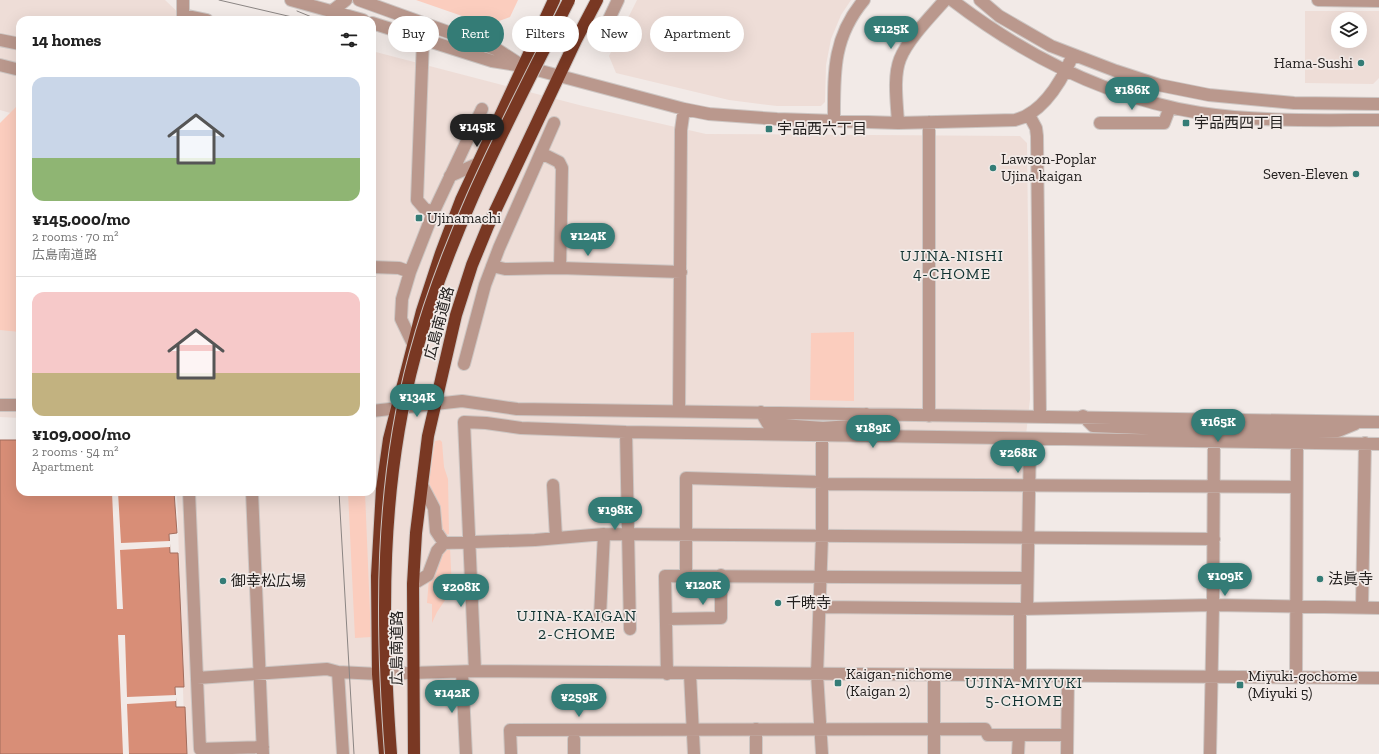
<!DOCTYPE html>
<meta charset="utf-8">
<style>
body{margin:0;font-family:"Zilla Slab","Noto Sans JP",serif;background:#f2f2f2;color:#222;height:100vh;display:flex;flex-direction:column;font-size:15px;white-space:nowrap}
*{box-sizing:border-box;margin:0}
p{font-size:13px;color:#767676}
.icon{flex:none;width:22px;height:22px;fill:none;stroke:currentColor;stroke-width:2;stroke-linecap:round;stroke-linejoin:round}
.map{position:relative;flex:1;overflow:hidden}
.sheet{position:absolute;left:16px;top:16px;width:360px;height:480px;display:flex;flex-direction:column;background:#fff;border-radius:12px;box-shadow:0 4px 16px #0002}
.sheet>*{flex:none}
.guide{position:absolute;left:388px;top:16px;width:380px;height:36px;display:flex;gap:8px}
.buttons{position:absolute;left:1331px;top:12px;display:grid;gap:8px}
.buttons a{display:grid;place-items:center;width:36px;height:36px;border-radius:50%;background:#fff;box-shadow:0 4px 16px #0002;font-size:20px}
.price{position:absolute;translate:-50% -34px;padding:0 9px;border-radius:14px;background:#347c76;color:#fff;font-size:13px;line-height:26px;filter:drop-shadow(0 1px 2px #0008)}
.price::after{content:'';position:absolute;left:50%;top:24px;width:12px;height:9px;margin-left:-6px;background:inherit;clip-path:polygon(0 0,100% 0,50% 100%)}
.price.active{background:#222;color:#fff}
ul{padding:0;list-style:none}
li{display:grid;align-content:center;gap:8px;height:212px;padding:0 16px}
li+li{border-top:1px solid #e0e0e0}
li span{display:grid;place-items:center;height:124px;border-radius:12px;color:#555}
li>.icon{margin-inline-start:auto}
span .icon{width:72px;height:72px;fill:#fffc;stroke-width:1}
li b{font-size:17px}
h2{display:flex;justify-content:space-between;align-items:center;height:48px;padding:0 16px;font-size:17px}
.chip{padding:0 14px;border-radius:18px;background:#fff;box-shadow:0 4px 16px #0002;font-size:14px;line-height:36px}
.chip.active{background:#347c76;color:#fff}
.map>svg:first-child{display:block}
.built{fill:#eeddd7;fill-rule:evenodd}
.green{fill:#fbcdbe}
.water{fill:#d88e77;stroke:#a26d5d}
.pier{fill:#f2eae7}
.lines{fill:none;stroke-linecap:round;stroke-linejoin:round}
.minor-casing{stroke:#cdc6c3;stroke-width:14}
.highway-casing{stroke:#cdc6c3;stroke-width:14}
.minor{stroke:#ba988d;stroke-width:12}
.highway{stroke:#793823;stroke-width:12}
.tram{stroke:#8b8583;stroke-width:1}
.highway-bridge-casing{stroke:#cdc6c3;stroke-width:14;stroke-linecap:butt}
.highway-bridge{stroke:#793823;stroke-width:12}
.poi-dot{fill:#347c76;stroke:#f2eae7;stroke-width:1.5}
.labels{text-anchor:middle;stroke-width:3.5;stroke-linejoin:round;paint-order:stroke}
.poi-label{font-size:15px;fill:#23201f;stroke:#f2eae7;text-anchor:start}
.street-label{font-size:15px;fill:#23201f;stroke:#f2eae7}
.neighbourhood-label{font-size:16px;letter-spacing:1px;fill:#113331;stroke:#f2eae7}
</style>
<div class="map">
<svg width="1379" height="754" viewBox="0 0 1379 754">
<rect width="100%" height="100%" fill="#f2eae7"/>
<path class="built" d="M 0,0 L 165,0 L 186,20 L 20,20 L 20,418 L 0,417 L 0,327 L 14,114 L 0,110 Z
M 637,0 L 851,0 L 841,15 L 831,39 L 826,65 L 825,102 L 821,106 L 777,106 L 729,100 L 616,73 L 609,56 Z
M 1305,11 L 1379,11 L 1379,78 L 1373,84 L 1305,83 ZM 1338,19 L 1360,19 L 1360,41 L 1338,41 Z
M 372,51 L 583,106 L 706,134 L 1020,136 L 1027,143 L 1030,399 L 1025,444 L 1028,606 L 1020,609 L 1020,677 L 1068,677 L 1069,754 L 185,754 L 177,492 L 372,492 Z"/>
<path class="green" d="M 416,0 L 518,0 L 510,17 L 488,25 Z
M 20,103 L 20,332 L 0,330 L 0,123 Z
M 854,332 L 854,401 L 810,400 L 811,333 Z
M 440,440 L 442,442 L 444,467 L 448,479 L 449,534 L 446,535 L 441,529 L 439,511 L 429,482 L 435,441 Z
M 348,492 L 365,492 L 371,637 L 355,638 Z
M 450,547 L 452,590 L 437,612 L 432,623 L 432,604 L 427,603 L 429,578 L 442,549 Z"/>
<path class="water" d="M 0,440 L 20,440 L 20,492 L 174,492 L 177,533 L 169,534 L 170,553 L 178,553 L 184,687 L 175,687 L 176,707 L 185,707 L 187,754 L 0,754 Z"/>
<path class="pier" d="M 112,492 L 118,492 L 121,543 L 170,541 L 170,547 L 120,550 L 123,609 L 117,609 Z
M 118,635 L 125,635 L 127,697 L 176,695 L 176,701 L 127,704 L 129,754 L 123,754 Z"/>
<g class="lines">
<defs>
<path id="minor" d="M 291,0 L 363,20
M 359,0 L 498,50 L 518,63
M 952,0 C 1025,56 1108,98 1200,113 C 1259,122 1320,120 1379,120
M 980,0 L 999,16 L 1051,46 L 1116,71 L 1159,85 L 1209,95 L 1294,103 L 1379,104
M 1318,0 L 1379,1
M 183,15 L 207,20
M 183,20 L 183,0
M 332,20 L 332,11 L 346,0
M 372,23 L 492,61 L 522,66 L 684,109 L 709,114 L 777,119 L 898,123 L 1015,120 C 1044,113 1062,80 1073,55
M 601,36 L 618,0
M 0,40 L 20,44
M 423,40 L 417,200 L 424,208 L 433,213
M 0,65 L 20,70
M 1029,115 L 1036,128 L 1037,136 L 1040,417
M 834,121 C 834,74 832,38 864,0
M 929,122 L 929,416
M 898,123 C 897,103 893,77 900,59 C 908,39 931,16 945,0
M 1100,123 L 1164,123 L 1170,107
M 541,153 L 559,162 L 562,168 L 560,268
M 450,176 L 477,164
M 492,266 L 505,269 L 560,268 L 681,272
M 372,267 L 399,268 L 410,272
M 413,344 L 401,319 L 402,299 L 410,272 L 433,213 L 482,109
M 464,364 L 485,285 L 499,248 L 554,123
M 0,405 L 20,405
M 372,411 L 462,401 L 517,409 L 1379,422
M 679,411 L 681,130 L 684,109
M 761,412 L 768,424 L 823,428 L 864,425 L 866,414
M 1083,416 L 1093,426 L 1214,431 L 1338,431 L 1355,424
M 626,432 L 630,629
M 822,484 L 1296,487
M 553,485 L 556,537
M 189,492 L 200,749 L 263,747
M 252,492 L 263,754
M 444,543 L 535,540 L 604,534 L 1214,539
M 686,576 L 686,478 L 822,482
M 413,584 L 428,575 L 437,551 L 444,543 L 436,531 L 434,508 L 422,485
M 819,607 L 1020,609 L 1213,605 L 1379,608
M 1027,607 L 1030,439
M 1362,607 L 1365,443
M 600,616 L 604,534
M 666,619 L 721,618 L 721,575
M 475,671 L 464,422 L 486,423 L 521,428 L 626,432 L 1379,444
M 462,672 L 466,754
M 667,674 L 665,576 L 1027,578
M 690,674 L 694,754
M 934,676 L 934,754
M 1020,676 L 1020,609
M 1296,677 L 1297,442
M 197,678 L 327,669 L 338,672
M 756,729 L 756,754
M 574,739 L 574,754
M 343,754 L 338,672 L 378,674 L 475,671 L 1379,678
M 511,754 L 510,730 L 985,729 L 988,735 L 1067,735
M 822,754 L 817,674 L 822,536 L 822,429
M 1018,754 L 1019,735
M 1067,754 L 1068,676
M 1210,754 L 1213,605 L 1214,431"/>
<path id="highway" d="M 385,754 L 378,674 L 377,576 L 382,489 L 389,439 L 422,311 L 441,253 L 461,200 L 554,0
M 414,754 L 413,584 L 416,533 L 428,436 L 456,315 L 472,265 L 488,226 L 576,40 L 597,0"/>
</defs>
<use href="#minor" class="minor-casing"/>
<use href="#highway" class="highway-casing"/>
<use href="#minor" class="minor"/>
<use href="#highway" class="highway"/>
<path class="tram" d="M 219,0 L 305,20
M 297,11 L 319,20
M 339,492 L 354,754"/>
<defs>
<path id="highway-bridge" d="M 391,754 C 381,622 380,485 415,356 C 449,230 511,116 569,0"/>
</defs>
<use href="#highway-bridge" class="highway-bridge-casing"/>
<use href="#highway-bridge" class="highway-bridge"/>
</g>
<g class="poi-dot">
<circle cx="1361" cy="63" r="4"/>
<rect x="1182" y="119" width="8" height="8" rx="2"/>
<rect x="765" y="125" width="8" height="8" rx="2"/>
<circle cx="993" cy="168" r="4"/>
<circle cx="1356" cy="174" r="4"/>
<rect x="415" y="214" width="8" height="8" rx="2"/>
<circle cx="1320" cy="579" r="4"/>
<circle cx="223" cy="581" r="4"/>
<circle cx="778" cy="603" r="4"/>
<rect x="834" y="679" width="8" height="8" rx="2"/>
<rect x="1236" y="681" width="8" height="8" rx="2"/>
</g>
<g class="labels">
<g class="poi-label">
<text x="1353" y="68" text-anchor="end">Hama-Sushi</text>
<text x="1194" y="128">宇品西四丁目</text>
<text x="777" y="134">宇品西六丁目</text>
<text x="1001" y="164">Lawson-Poplar<tspan x="1001" dy="17">Ujina kaigan</tspan></text>
<text x="1348" y="179" text-anchor="end">Seven-Eleven</text>
<text x="427" y="223">Ujinamachi</text>
<text x="1328" y="584">法眞寺</text>
<text x="231" y="586">御幸松広場</text>
<text x="786" y="608">千暁寺</text>
<text x="846" y="679">Kaigan-nichome<tspan x="846" dy="17">(Kaigan 2)</tspan></text>
<text x="1248" y="681">Miyuki-gochome<tspan x="1248" dy="17">(Miyuki 5)</tspan></text>
</g>
<g class="street-label">
<text transform="translate(439 323) rotate(-75)" y="5">広島南道路</text>
<text transform="translate(397 648) rotate(-90)" y="5">広島南道路</text>
</g>
<g class="neighbourhood-label">
<text x="952" y="261">UJINA-NISHI<tspan x="952" dy="18">4-CHOME</tspan></text>
<text x="577" y="621">UJINA-KAIGAN<tspan x="577" dy="18">2-CHOME</tspan></text>
<text x="1024" y="688">UJINA-MIYUKI<tspan x="1024" dy="18">5-CHOME</tspan></text>
</g>
</g>
</svg>
<div class="buttons">
<a><svg class="icon" aria-label="layers" viewBox="0 0 24 24"><path d="M12 4l9 5-9 5-9-5zM3 14l9 5 9-5"/></svg></a>
</div>
<b class="price" style="left:891px;top:50px">¥125K</b>
<b class="price" style="left:1132px;top:111px">¥186K</b>
<b class="price active" style="left:477px;top:148px">¥145K</b>
<b class="price" style="left:588px;top:257px">¥124K</b>
<b class="price" style="left:417px;top:418px">¥134K</b>
<b class="price" style="left:1218px;top:443px">¥165K</b>
<b class="price" style="left:873px;top:449px">¥189K</b>
<b class="price" style="left:1018px;top:474px">¥268K</b>
<b class="price" style="left:615px;top:531px">¥198K</b>
<b class="price" style="left:1225px;top:597px">¥109K</b>
<b class="price" style="left:703px;top:606px">¥120K</b>
<b class="price" style="left:461px;top:608px">¥208K</b>
<b class="price" style="left:452px;top:714px">¥142K</b>
<b class="price" style="left:579px;top:718px">¥259K</b>
<div class="guide">
<a class="chip">Buy</a>
<a class="chip active">Rent</a>
<a class="chip">Filters</a>
<a class="chip">New</a>
<a class="chip">Apartment</a>
</div>
<section class="sheet">
<h2>14 homes<svg class="icon" aria-label="filters" viewBox="0 0 24 24"><path d="M4 7h16M4 17h16"/><circle cx="9" cy="7" r="2"/><circle cx="15" cy="17" r="2"/></svg></h2>
<ul>
<li><span style="background:linear-gradient(#c9d6e8 65%,#8fb573 0)"><svg class="icon" aria-label="home" viewBox="0 0 24 24"><path d="M3 11l9-7 9 7M6 9v11h12V9"/></svg></span><div><b>¥145,000/mo</b><p>2 rooms · 70 m²</p><p>広島南道路</p></div></li>
<li><span style="background:linear-gradient(#f6c9c9 65%,#c2b280 0)"><svg class="icon" aria-label="home" viewBox="0 0 24 24"><path d="M3 11l9-7 9 7M6 9v11h12V9"/></svg></span><div><b>¥109,000/mo</b><p>2 rooms · 54 m²</p><p>Apartment</p></div></li>
</ul>
</section>
</div>
